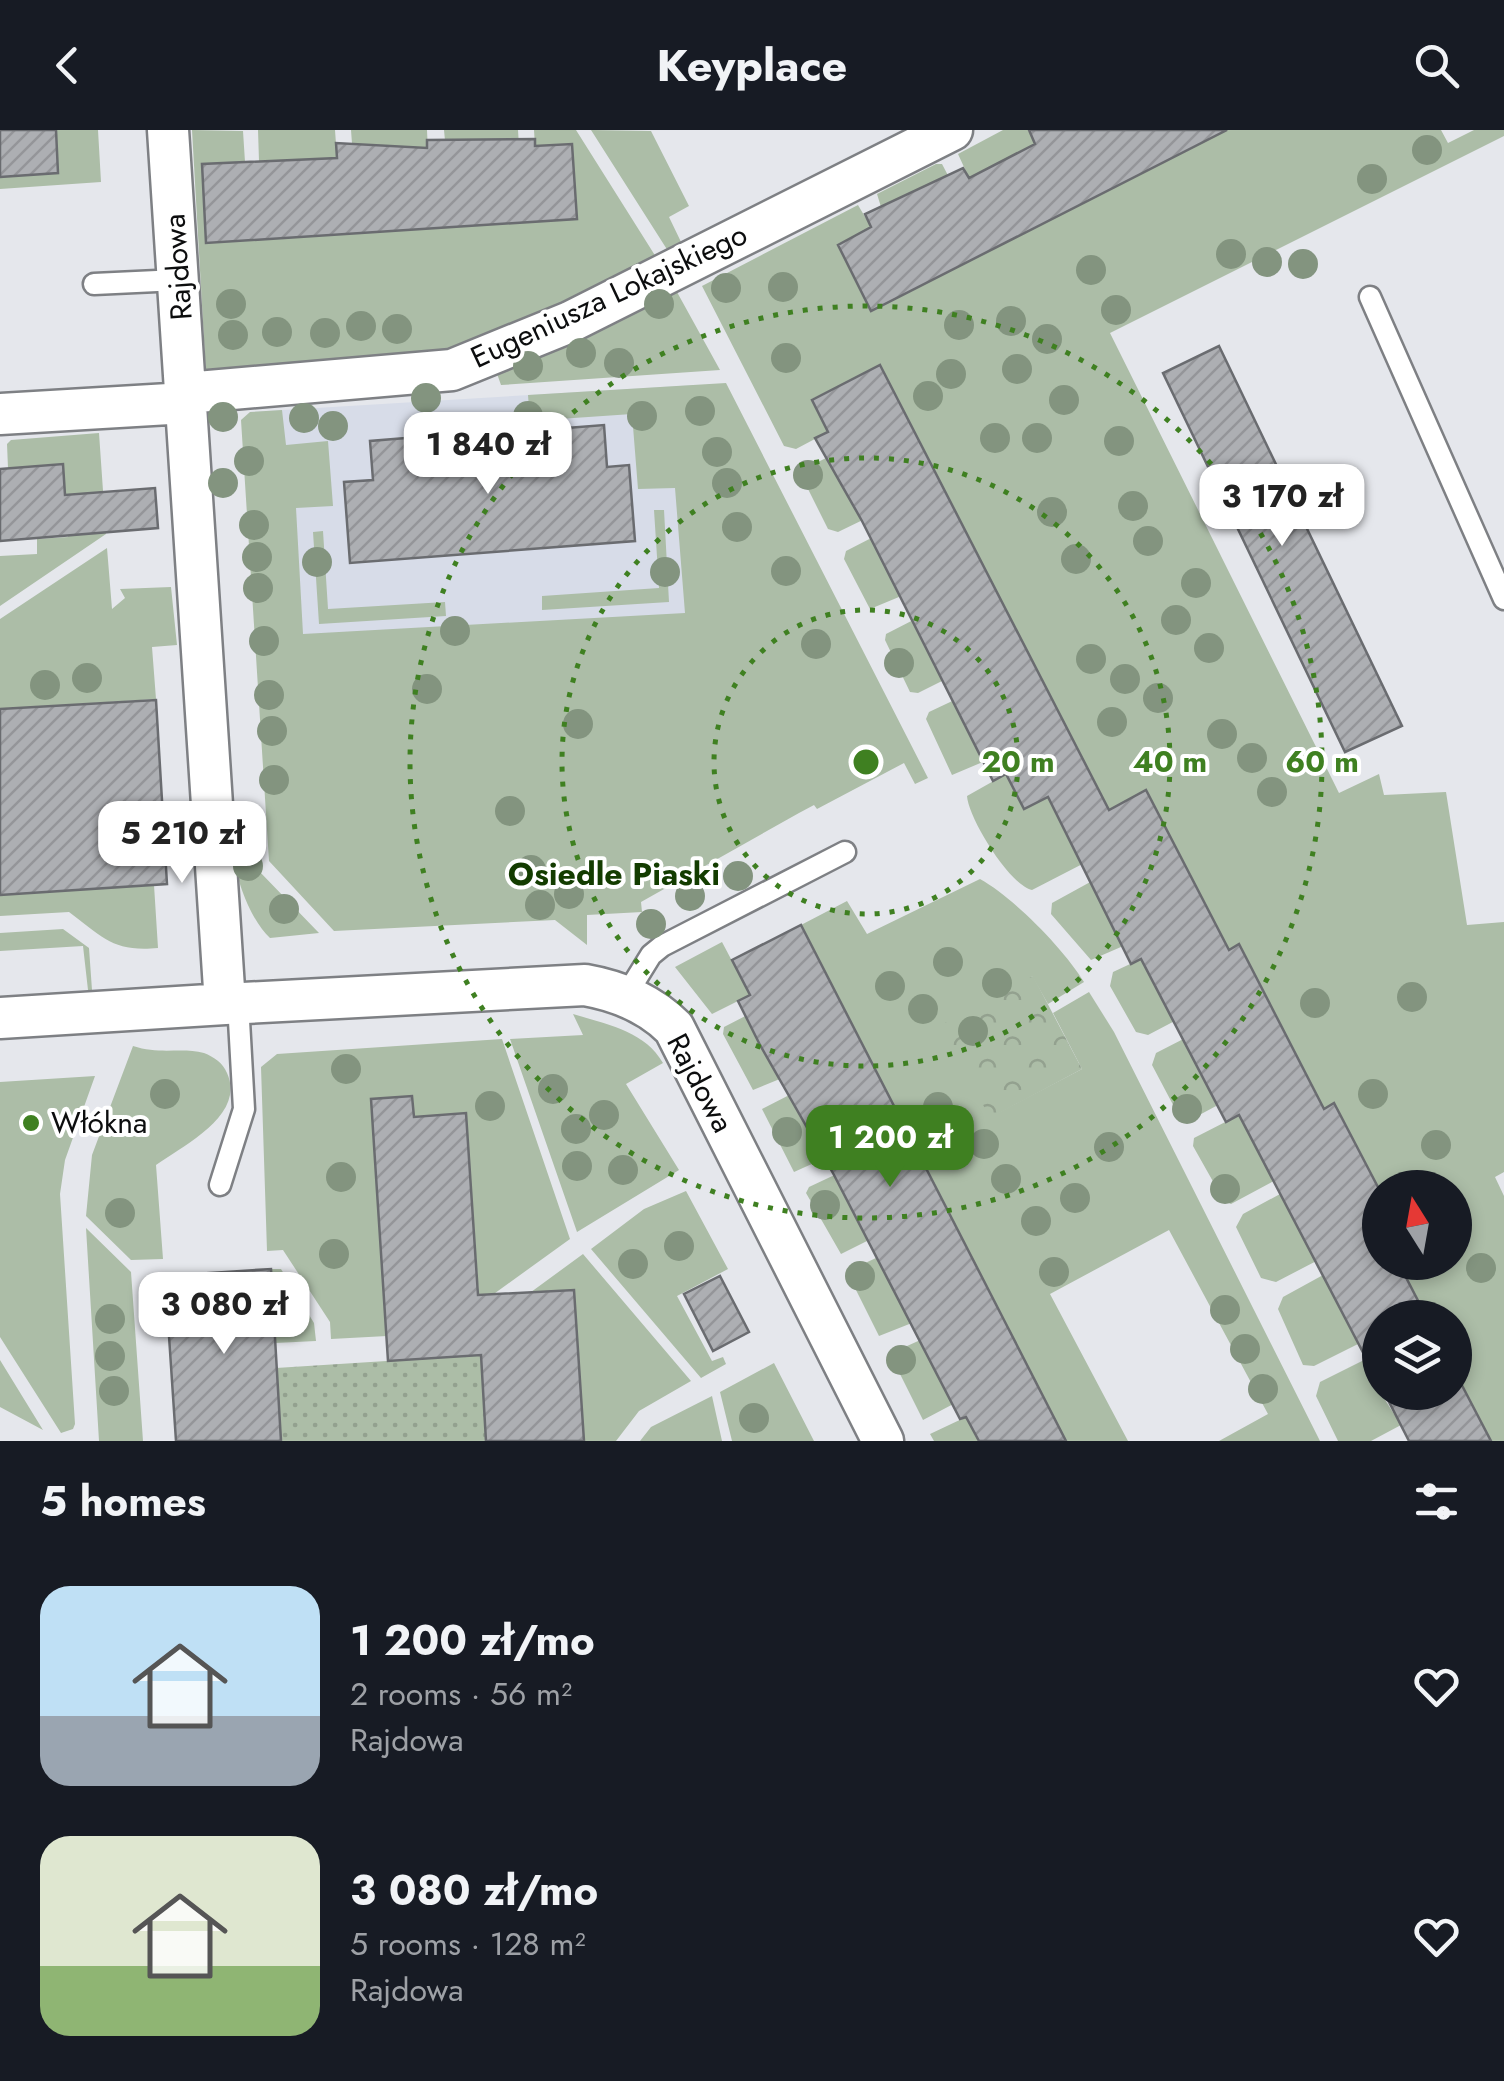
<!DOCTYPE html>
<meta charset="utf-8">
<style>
body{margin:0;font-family:Jost,sans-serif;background:#242831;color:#f1f3f6;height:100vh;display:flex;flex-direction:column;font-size:38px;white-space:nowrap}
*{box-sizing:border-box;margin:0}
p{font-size:32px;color:#9ea1a6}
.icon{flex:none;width:55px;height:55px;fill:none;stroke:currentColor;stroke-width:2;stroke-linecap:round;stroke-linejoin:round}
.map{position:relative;height:1311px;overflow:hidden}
.panel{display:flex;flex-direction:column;background:#171b24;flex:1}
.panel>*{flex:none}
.needle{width:65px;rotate:349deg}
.fabs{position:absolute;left:1362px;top:1040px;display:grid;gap:20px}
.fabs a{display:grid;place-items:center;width:110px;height:110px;border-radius:50%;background:#171b24;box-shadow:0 5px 15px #0003;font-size:50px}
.price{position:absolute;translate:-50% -85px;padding:0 22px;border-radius:20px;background:#fff;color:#222;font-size:32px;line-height:65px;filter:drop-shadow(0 2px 5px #0008)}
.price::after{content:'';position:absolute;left:50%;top:60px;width:30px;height:22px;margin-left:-15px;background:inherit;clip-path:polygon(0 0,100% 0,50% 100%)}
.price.selected{background:#3f8021;color:#fff}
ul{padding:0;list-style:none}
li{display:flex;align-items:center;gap:30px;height:250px;padding:0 40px}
li span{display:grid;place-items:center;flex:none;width:280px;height:200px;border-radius:30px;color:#555}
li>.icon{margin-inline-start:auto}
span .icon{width:120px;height:120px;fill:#fffc;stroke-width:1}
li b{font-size:42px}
h2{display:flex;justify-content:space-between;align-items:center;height:120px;padding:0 40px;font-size:42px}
header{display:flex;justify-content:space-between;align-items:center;height:130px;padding:0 40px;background:#171b24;font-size:45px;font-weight:700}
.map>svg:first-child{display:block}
.built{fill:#d7dce8}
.grass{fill:#acbda7}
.park{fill:url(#park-crowns)}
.garden{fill:url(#garden-dots)}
.building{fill:url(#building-hatch);stroke:#6a6c70;stroke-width:2.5}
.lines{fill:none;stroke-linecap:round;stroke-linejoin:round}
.lane-casing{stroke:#7e8084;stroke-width:25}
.street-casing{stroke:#7e8084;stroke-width:45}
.lane{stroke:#fff;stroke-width:20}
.street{stroke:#fff;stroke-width:40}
.tree{fill:#83947f}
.ring{fill:none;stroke:#3f8021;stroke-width:5;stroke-dasharray:5 10}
.poi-dot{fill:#3f8021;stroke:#fff;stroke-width:4}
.labels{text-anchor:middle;stroke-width:8;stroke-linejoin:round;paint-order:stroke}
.street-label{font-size:30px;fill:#0c0d0e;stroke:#fff}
.poi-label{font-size:30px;fill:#0c0d0e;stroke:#fff;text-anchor:start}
.neighbourhood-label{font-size:32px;font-weight:bold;fill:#133c00;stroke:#fff}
.centre{fill:#3f8021;stroke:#fff;stroke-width:5}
.ring-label{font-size:30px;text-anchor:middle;font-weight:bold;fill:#3f8021;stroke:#fff;stroke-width:8;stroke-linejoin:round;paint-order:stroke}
</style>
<header><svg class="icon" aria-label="back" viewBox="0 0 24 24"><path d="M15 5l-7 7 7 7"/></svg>Keyplace<svg class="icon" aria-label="search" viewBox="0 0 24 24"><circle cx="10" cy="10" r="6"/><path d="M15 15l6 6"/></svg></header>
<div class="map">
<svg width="1504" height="1311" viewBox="0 0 1504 1311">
<defs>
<pattern id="park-crowns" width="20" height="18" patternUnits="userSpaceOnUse" patternTransform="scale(2.5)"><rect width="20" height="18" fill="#acbda7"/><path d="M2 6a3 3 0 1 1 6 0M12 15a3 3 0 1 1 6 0" fill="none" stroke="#93a18f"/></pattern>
<pattern id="garden-dots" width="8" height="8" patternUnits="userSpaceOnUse" patternTransform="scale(2.5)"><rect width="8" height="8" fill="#acbda7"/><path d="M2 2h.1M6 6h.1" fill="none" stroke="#93a18f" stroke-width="1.8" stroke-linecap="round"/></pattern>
<pattern id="building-hatch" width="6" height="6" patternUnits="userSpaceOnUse" patternTransform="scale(2.5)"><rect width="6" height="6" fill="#adafb3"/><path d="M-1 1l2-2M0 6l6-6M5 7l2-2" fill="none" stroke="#949599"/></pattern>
</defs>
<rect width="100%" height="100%" fill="#e5e7ec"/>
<path class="built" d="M 695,255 L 882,625 L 344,796 L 250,282 Z"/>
<path class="grass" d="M 56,0 L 98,0 L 101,52 L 0,59 L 0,47 L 58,43 Z
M 192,0 L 243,1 L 245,32 L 202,35 L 206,112 L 577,89 L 572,15 L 535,16 L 534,0 L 576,0 L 656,127 L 523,198 L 465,220 L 206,245 Z
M 258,0 L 335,0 L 337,28 L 259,31 Z
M 351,0 L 427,0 L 428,22 L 353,27 Z
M 444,0 L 518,0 L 519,16 L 446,21 Z
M 591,0 L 651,1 L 689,76 L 669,87 L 682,114 L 668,121 Z
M 1003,0 L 1028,0 L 1035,14 L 969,48 L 958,24 Z
M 1227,0 L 1441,0 L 1448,13 L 1474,0 L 1504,0 L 1504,6 L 1110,203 L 1339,663 L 1379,644 L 1384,665 L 1446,662 L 1467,795 L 1504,792 L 1504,1042 L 1495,1047 L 1504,1066 L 1504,1311 L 1491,1311 L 1455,1242 L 1455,1188 L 1427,1187 L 1407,1149 L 1421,1141 L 1417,1133 L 1455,1132 L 1455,1058 L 1380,1061 L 1335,974 L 1324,979 L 1239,815 L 1229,820 L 1146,661 L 1080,695 L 1096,727 L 1032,760 C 1009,755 968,687 967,666 L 1006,644 L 1024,678 L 1091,645 L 880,236 L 812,269 L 828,302 L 796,319 L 784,316 L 702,156 L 858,75 L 871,97 L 838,115 L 871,180 Z
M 936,34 L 942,34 L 953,55 L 885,90 L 877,64 Z
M 672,153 L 720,240 L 501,255 L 495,238 Z
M 726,253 L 928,648 L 915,654 L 904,633 L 817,679 L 814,675 L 799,683 L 641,772 L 642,782 L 587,785 L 587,815 L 555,790 L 334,801 L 269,731 L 241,290 L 250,282 L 282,280 L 286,315 L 328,311 L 333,376 L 296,378 L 303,504 L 685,483 L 675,358 L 638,359 L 632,284 L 530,291 L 528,265 Z
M 99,303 L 106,404 L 0,476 L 0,426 L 37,424 L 37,409 L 68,407 L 63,335 L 8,338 L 7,314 L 11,310 Z
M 838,322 L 871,386 L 838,402 L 828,399 L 802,347 L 804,339 Z
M 654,380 L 664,380 L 669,472 L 542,480 L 542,466 L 659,458 Z
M 323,401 L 328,479 L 445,472 L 446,486 L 319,494 L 313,402 Z
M 881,403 L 911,462 L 870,479 L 844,429 L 846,421 Z
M 107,418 L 112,479 L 125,468 L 120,459 L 171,457 L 177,515 L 152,517 L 156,569 L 0,579 L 0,489 Z
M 923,485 L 954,545 L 918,563 L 910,562 L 885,510 L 886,504 Z
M 965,565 L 997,626 L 952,645 L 926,589 L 929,582 Z
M 254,675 L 258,740 L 319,803 L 270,808 C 250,790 230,739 235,711 C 238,700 249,686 254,675 Z
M 1103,745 L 1137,810 L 1091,830 L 1051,784 L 1052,773 Z
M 980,749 C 1014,768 1064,819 1084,852 L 1048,874 L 1032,846 L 990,987 L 1082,939 L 1053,883 L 1089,862 L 1114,902 L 1320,1311 L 1219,1311 L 1268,1284 L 1169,1100 L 1050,1164 L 1128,1311 L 1066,1311 L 801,795 L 847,771 L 867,804 Z
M 154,755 L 158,818 C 113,822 104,808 69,782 L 0,786 L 0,765 Z
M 63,799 L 89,818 L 92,860 L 88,860 L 83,816 L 0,821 L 0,803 Z
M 722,812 L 750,865 L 712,884 L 675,837 Z
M 1143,828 L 1188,884 L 1148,905 L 1136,902 L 1110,856 L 1113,842 Z
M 757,880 L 792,944 L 753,960 L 723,904 L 724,897 Z
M 573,884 C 606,894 645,901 663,933 L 626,954 L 679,1040 L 577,1102 L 510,909 L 583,905 Z
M 1197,902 L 1231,968 L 1190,990 L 1180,988 L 1152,935 L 1156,923 Z
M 502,909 L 570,1109 L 491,1166 L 479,1167 L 466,984 L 414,987 L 387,1206 L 331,1209 L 330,1192 L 283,1120 L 267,1121 L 261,937 L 277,924 Z
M 133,916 C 160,925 182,917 204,923 C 214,927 223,933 227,943 C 246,985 184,1015 156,1035 L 163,1129 L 131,1130 L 86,1086 L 92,1025 Z
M 95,946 L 65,1030 L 60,1064 L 75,1294 L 73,1299 L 61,1303 L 0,1207 L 0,952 Z
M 801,959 L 834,1024 L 794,1042 L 762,979 Z
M 1239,985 L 1256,1019 L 1285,1045 L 1231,1074 L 1224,1071 L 1193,1016 L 1194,1008 Z
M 843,1041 L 877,1106 L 841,1124 L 806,1063 L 809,1057 Z
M 1291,1058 L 1326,1126 L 1276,1152 L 1261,1148 L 1236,1097 L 1243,1084 Z
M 686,1061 L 728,1139 L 677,1166 L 712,1231 L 723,1227 L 726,1234 L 701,1248 L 591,1119 L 644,1079 Z
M 86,1098 L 131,1142 L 143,1311 L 99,1311 Z
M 887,1123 L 922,1189 L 879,1206 L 850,1148 L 852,1139 Z
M 583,1124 L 691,1251 L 639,1281 L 616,1311 L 584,1311 L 574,1160 L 532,1162 L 534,1198 L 527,1165 Z
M 271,1139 L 281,1139 L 314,1193 L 316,1211 L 275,1213 Z
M 1334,1139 L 1354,1177 L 1342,1183 L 1358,1214 L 1314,1236 L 1303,1235 L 1278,1179 L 1283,1167 Z
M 927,1207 L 959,1271 L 923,1290 L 892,1228 L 896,1221 Z
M 1366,1229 L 1380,1262 L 1401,1295 L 1371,1311 L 1338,1311 L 1316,1266 L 1320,1252 Z
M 0,1230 L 43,1300 L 0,1277 Z
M 774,1233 L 814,1311 L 732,1311 L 720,1262 Z
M 712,1266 L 722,1311 L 640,1311 L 651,1297 Z
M 966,1287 L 979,1311 L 934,1311 L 930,1304 Z"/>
<path class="park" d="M 1033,846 L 1082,939 L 990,988 L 941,895 Z"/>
<path class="garden" d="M 481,1225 L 486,1311 L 281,1311 L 276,1238 Z"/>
<path class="building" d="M 0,0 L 56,0 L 58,43 L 0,47 Z
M 1029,0 L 1227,0 L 871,181 L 838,115 L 871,97 L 865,84 L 963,38 L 969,48 L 1035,14 Z
M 535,9 L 535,16 L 572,14 L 577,89 L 206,113 L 202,34 L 337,28 L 336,13 L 427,18 L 427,10 Z
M 1219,216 L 1402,596 L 1345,622 L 1163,243 Z
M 880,235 L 1109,680 L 1146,660 L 1229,820 L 1239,814 L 1324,979 L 1334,973 L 1380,1061 L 1380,1132 L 1398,1132 L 1427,1188 L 1380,1188 L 1380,1255 L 1239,985 L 1226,992 L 1141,829 L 1131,834 L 1048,667 L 1024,679 L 1006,644 L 993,651 L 862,391 L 815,308 L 828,302 L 812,270 Z
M 604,295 L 607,337 L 629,335 L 635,411 L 350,433 L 344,352 L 373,350 L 370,311 L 442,305 L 443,317 L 530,311 L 529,301 Z
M 63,334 L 65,365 L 155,358 L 158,398 L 0,411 L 0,339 Z
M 156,570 L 167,754 L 0,765 L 0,579 Z
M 801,795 L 1005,1192 L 1066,1311 L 979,1311 L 966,1287 L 960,1289 L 834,1045 L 760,915 L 738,871 L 750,865 L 732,830 Z
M 412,966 L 414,987 L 466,983 L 478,1165 L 574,1160 L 584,1311 L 486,1311 L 481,1225 L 388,1231 L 371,969 Z
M 271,1139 L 281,1311 L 176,1311 L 165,1146 Z
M 720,1146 L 749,1202 L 713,1221 L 684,1164 Z
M 1455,1242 L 1491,1311 L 1409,1311 L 1384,1262 L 1455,1262 Z"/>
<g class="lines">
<defs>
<path id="lane" d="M 94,154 L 178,150
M 1370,167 L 1504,469
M 625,867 L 651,825 L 662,816 L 845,722
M 220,1055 L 244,979 L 238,873"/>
<path id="street" d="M 168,0 L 225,874 L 585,855 C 619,861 650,874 674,898 L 883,1311
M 186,263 L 452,240 L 570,192 L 952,0
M 0,284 L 186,273
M 0,888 L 225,874"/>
</defs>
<use href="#lane" class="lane-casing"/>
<use href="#street" class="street-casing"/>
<use href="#lane" class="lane"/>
<use href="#street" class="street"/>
</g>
<g class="tree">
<circle cx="1427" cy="20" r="15"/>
<circle cx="1372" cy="49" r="15"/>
<circle cx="1231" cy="124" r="15"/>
<circle cx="1267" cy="132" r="15"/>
<circle cx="1303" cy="134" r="15"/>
<circle cx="1091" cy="140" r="15"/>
<circle cx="783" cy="157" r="15"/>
<circle cx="726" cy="158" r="15"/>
<circle cx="231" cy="174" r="15"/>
<circle cx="659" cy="174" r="15"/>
<circle cx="1116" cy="180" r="15"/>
<circle cx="1011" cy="191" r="15"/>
<circle cx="959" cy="195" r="15"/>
<circle cx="361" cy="196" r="15"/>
<circle cx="397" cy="199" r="15"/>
<circle cx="277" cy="202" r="15"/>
<circle cx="325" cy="203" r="15"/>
<circle cx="233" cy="205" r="15"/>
<circle cx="1047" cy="209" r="15"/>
<circle cx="581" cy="223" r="15"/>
<circle cx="786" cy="228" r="15"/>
<circle cx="619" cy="233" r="15"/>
<circle cx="528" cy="236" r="15"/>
<circle cx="1017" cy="239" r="15"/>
<circle cx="951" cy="244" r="15"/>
<circle cx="928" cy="266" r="15"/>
<circle cx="426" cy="268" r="15"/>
<circle cx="1064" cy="270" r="15"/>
<circle cx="700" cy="281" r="15"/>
<circle cx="528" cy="286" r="15"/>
<circle cx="642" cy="286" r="15"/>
<circle cx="223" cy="287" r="15"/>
<circle cx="304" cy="288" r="15"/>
<circle cx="333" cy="296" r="15"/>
<circle cx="995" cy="308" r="15"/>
<circle cx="1037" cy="308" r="15"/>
<circle cx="1119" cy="311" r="15"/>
<circle cx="717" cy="322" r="15"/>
<circle cx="249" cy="331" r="15"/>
<circle cx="808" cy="345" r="15"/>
<circle cx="223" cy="353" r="15"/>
<circle cx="727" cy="353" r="15"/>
<circle cx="1133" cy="376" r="15"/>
<circle cx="1052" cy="382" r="15"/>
<circle cx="254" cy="395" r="15"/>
<circle cx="737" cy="397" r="15"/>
<circle cx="1148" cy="411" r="15"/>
<circle cx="257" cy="427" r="15"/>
<circle cx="1076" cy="429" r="15"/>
<circle cx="317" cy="432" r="15"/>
<circle cx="786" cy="441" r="15"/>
<circle cx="665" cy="442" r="15"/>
<circle cx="1196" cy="453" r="15"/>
<circle cx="258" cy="458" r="15"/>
<circle cx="1176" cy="490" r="15"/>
<circle cx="455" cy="501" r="15"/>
<circle cx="264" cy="511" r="15"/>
<circle cx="816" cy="514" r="15"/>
<circle cx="1209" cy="518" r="15"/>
<circle cx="1091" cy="529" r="15"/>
<circle cx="899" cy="533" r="15"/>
<circle cx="87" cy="548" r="15"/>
<circle cx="1125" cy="549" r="15"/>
<circle cx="45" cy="555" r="15"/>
<circle cx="427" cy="559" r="15"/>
<circle cx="269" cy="565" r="15"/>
<circle cx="1158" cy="568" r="15"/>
<circle cx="1112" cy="592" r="15"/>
<circle cx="578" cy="594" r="15"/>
<circle cx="272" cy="601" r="15"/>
<circle cx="1222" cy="604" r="15"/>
<circle cx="1252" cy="628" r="15"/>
<circle cx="274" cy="650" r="15"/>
<circle cx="1272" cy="662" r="15"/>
<circle cx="510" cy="681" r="15"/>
<circle cx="248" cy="736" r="15"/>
<circle cx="531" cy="740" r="15"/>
<circle cx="738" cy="746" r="15"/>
<circle cx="569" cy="764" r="15"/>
<circle cx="690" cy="766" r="15"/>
<circle cx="540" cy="775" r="15"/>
<circle cx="284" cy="779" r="15"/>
<circle cx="651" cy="794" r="15"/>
<circle cx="948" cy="832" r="15"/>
<circle cx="997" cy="853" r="15"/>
<circle cx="890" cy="856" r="15"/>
<circle cx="1412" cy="867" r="15"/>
<circle cx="1315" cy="873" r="15"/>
<circle cx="923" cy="879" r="15"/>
<circle cx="973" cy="901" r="15"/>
<circle cx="346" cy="939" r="15"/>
<circle cx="553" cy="959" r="15"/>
<circle cx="165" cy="964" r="15"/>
<circle cx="1373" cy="964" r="15"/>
<circle cx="490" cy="976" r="15"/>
<circle cx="938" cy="977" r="15"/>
<circle cx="1187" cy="979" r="15"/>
<circle cx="604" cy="985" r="15"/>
<circle cx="576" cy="999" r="15"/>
<circle cx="787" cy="1002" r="15"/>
<circle cx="984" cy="1014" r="15"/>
<circle cx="1436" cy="1015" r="15"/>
<circle cx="1109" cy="1017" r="15"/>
<circle cx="577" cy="1036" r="15"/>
<circle cx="623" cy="1040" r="15"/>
<circle cx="341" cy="1047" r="15"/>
<circle cx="1006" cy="1049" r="15"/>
<circle cx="1225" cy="1059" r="15"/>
<circle cx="1075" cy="1068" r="15"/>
<circle cx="825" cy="1075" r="15"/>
<circle cx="120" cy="1083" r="15"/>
<circle cx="1036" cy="1091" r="15"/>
<circle cx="679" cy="1116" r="15"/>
<circle cx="334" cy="1124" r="15"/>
<circle cx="633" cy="1134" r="15"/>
<circle cx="1481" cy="1138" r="15"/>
<circle cx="1054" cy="1142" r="15"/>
<circle cx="860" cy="1146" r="15"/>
<circle cx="1225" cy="1180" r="15"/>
<circle cx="110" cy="1189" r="15"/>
<circle cx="1245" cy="1219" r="15"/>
<circle cx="110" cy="1226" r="15"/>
<circle cx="901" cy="1230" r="15"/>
<circle cx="1263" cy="1259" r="15"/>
<circle cx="114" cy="1261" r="15"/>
<circle cx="754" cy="1288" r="15"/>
</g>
<g class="ring">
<circle cx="866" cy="632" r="152"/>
<circle cx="866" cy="632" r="304"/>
<circle cx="866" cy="632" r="456"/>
</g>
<circle class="poi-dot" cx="31" cy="993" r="10"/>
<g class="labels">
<g class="street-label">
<text transform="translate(178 137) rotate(-94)" y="10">Rajdowa</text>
<text transform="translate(609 166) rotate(-25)" y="10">Eugeniusza Lokajskiego</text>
<text transform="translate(700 953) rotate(62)" y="10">Rajdowa</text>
</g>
<g class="poi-label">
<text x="51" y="1003">Włókna</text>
</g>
<g class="neighbourhood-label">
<text x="614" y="755">Osiedle Piaski</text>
</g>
</g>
<circle cx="866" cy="632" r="15" class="centre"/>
<g class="ring-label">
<text x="1018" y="642">20 m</text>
<text x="1170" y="642">40 m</text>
<text x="1322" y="642">60 m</text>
</g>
</svg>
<div class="fabs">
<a><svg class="needle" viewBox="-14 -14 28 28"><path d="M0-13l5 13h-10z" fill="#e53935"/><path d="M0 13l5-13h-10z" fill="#9ea1a6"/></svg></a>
<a><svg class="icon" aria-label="layers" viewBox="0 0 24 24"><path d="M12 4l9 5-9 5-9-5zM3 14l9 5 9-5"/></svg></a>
</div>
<b class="price" style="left:488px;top:367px">1 840 zł</b>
<b class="price" style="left:1282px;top:419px">3 170 zł</b>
<b class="price" style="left:182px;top:756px">5 210 zł</b>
<b class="price selected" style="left:890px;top:1060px">1 200 zł</b>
<b class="price" style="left:224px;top:1227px">3 080 zł</b>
</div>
<section class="panel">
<h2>5 homes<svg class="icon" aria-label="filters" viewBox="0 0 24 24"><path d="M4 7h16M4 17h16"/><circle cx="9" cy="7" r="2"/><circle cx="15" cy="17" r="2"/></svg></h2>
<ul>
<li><span style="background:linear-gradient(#bfe0f5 65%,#9aa5b1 0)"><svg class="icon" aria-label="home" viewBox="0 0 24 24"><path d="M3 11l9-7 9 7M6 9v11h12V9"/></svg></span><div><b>1 200 zł/mo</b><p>2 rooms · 56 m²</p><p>Rajdowa</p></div><svg class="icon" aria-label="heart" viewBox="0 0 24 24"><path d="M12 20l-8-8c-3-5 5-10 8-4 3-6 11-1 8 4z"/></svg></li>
<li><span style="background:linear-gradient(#dfe7d0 65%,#8fb573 0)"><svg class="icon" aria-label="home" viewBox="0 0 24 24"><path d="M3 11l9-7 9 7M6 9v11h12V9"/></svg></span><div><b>3 080 zł/mo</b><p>5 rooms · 128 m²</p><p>Rajdowa</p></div><svg class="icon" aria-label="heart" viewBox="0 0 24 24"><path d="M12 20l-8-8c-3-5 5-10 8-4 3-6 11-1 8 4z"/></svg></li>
</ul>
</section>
